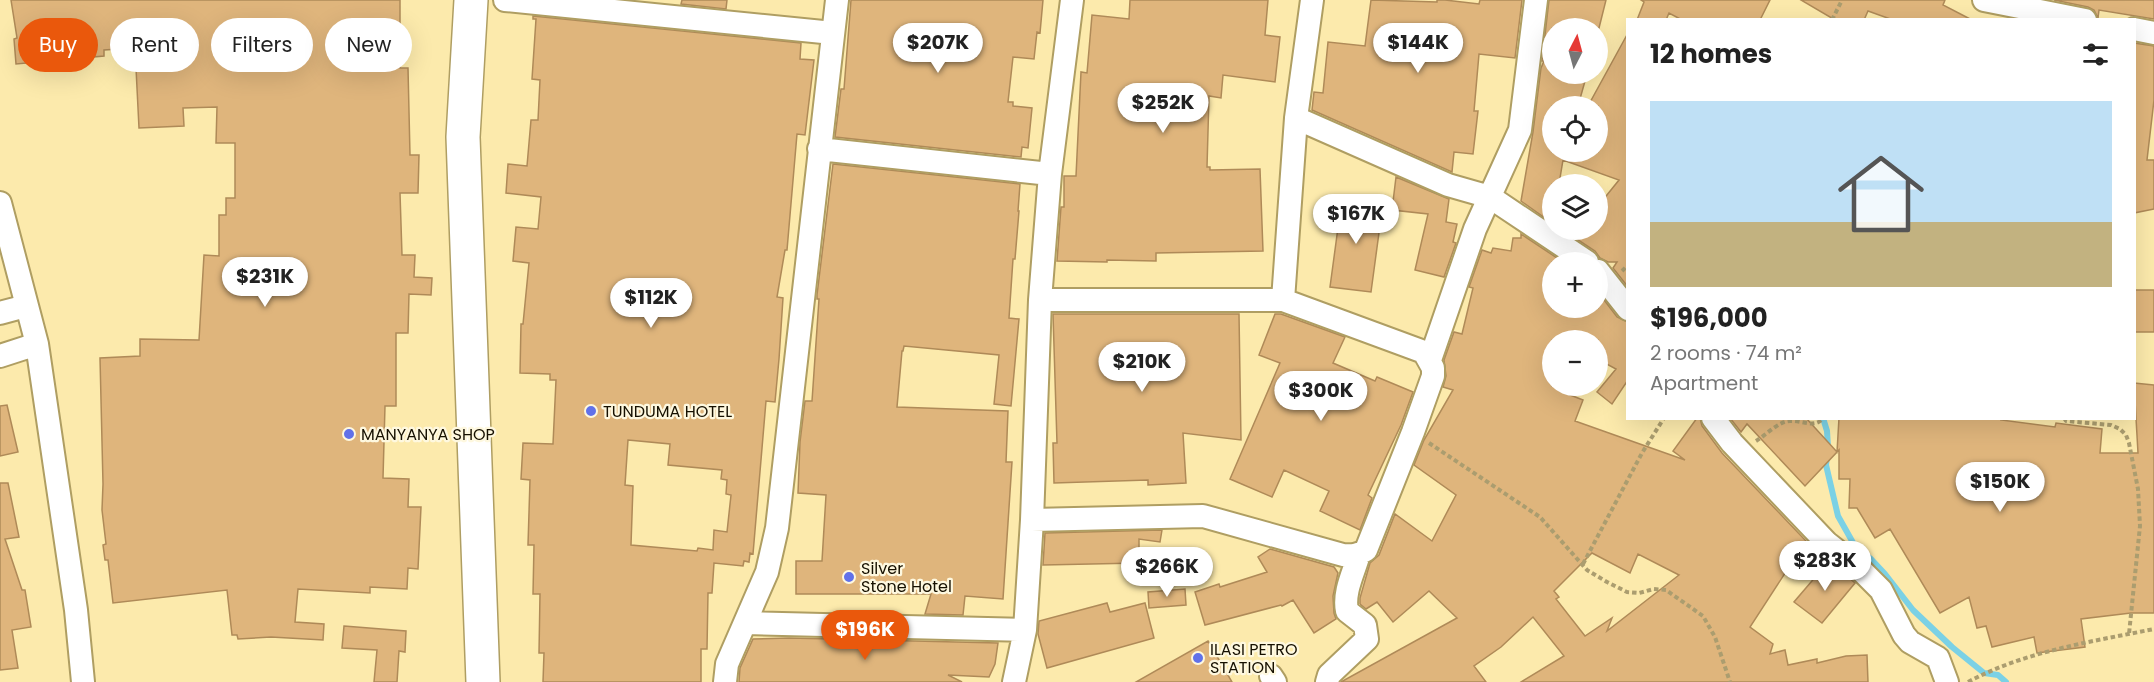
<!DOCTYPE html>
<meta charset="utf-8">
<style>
body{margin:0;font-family:Poppins,sans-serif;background:#f6f6f6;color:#222;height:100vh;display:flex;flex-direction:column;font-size:22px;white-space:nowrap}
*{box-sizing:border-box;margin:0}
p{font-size:20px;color:#767676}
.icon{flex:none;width:33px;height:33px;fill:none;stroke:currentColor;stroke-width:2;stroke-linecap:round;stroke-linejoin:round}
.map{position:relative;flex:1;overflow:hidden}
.details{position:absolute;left:1626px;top:18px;width:510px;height:402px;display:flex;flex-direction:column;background:#fff;border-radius:0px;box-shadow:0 6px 24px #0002}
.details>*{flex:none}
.top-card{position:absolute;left:18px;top:18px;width:570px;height:54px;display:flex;gap:12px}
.needle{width:39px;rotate:6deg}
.controls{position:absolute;left:1542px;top:18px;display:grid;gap:12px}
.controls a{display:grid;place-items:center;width:66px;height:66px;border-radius:50%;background:#fff;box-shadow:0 6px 24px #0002;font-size:30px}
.price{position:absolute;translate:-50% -51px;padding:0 14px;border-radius:21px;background:#fff;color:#222;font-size:20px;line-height:39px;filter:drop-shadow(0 2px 3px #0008)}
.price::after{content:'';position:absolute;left:50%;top:36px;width:18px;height:14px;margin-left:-9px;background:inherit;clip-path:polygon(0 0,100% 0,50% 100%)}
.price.current{background:#ea580c;color:#fff}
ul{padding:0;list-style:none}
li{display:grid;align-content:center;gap:12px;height:318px;padding:0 24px}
li span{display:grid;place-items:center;height:186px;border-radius:0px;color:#555}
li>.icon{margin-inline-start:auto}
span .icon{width:108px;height:108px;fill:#fffc;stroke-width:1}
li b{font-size:26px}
h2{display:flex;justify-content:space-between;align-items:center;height:72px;padding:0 24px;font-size:26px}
.tag{padding:0 21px;border-radius:27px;background:#fff;box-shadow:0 6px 24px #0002;font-size:21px;line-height:54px}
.tag.current{background:#ea580c;color:#fff}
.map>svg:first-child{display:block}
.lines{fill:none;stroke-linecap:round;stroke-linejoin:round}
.stream{stroke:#7bd1e5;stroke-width:6}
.building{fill:#dfb57c;stroke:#af8a58;stroke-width:1.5;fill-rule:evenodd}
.minor-casing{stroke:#af9e62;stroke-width:26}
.highway-casing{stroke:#af9e62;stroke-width:36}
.path{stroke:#ab9d6f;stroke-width:4;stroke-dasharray:4.5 3;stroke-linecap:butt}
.minor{stroke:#fff;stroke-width:22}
.highway{stroke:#fff;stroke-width:33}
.poi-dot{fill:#6171e9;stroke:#fef8df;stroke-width:2}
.labels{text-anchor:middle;stroke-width:4.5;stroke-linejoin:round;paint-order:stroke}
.poi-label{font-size:16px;fill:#161000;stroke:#fef8df;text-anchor:start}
</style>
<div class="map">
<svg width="2154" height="682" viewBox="0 0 2154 682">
<rect width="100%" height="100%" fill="#fceaac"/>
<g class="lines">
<path class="stream" d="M 1823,418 L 1827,431 L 1828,447
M 1827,457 L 1826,465 L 1838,516 L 1856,548 L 1871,559 L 1885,574 L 1913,610 L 1952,647 L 1984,673 L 1998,675 L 2006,682"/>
</g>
<path class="building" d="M 11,0 L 400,0 L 400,68 L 408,68 L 410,155 L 419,155 L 418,193 L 400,193 L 402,255 L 415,255 L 414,277 L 432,278 L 431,295 L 409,294 L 408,333 L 396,333 L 396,406 L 385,406 L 383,478 L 409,479 L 408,507 L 421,507 L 418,569 L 408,568 L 407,589 L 370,587 L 370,593 L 298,589 L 295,622 L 324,624 L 323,640 L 271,637 L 238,639 L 237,635 L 232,635 L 227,590 L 113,603 L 108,560 L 105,560 L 103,545 L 106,544 L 102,510 L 103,484 L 100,358 L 140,356 L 140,339 L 199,340 L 204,255 L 219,256 L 219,215 L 226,215 L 226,198 L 235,198 L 235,143 L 216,143 L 217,107 L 183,108 L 184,126 L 139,128 L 135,48 L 104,50 L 104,56 L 16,64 L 14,39 L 17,38 Z
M 682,0 L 727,0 L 726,9 L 681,4 Z
M 851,0 L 1043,0 L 1040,33 L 1037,32 L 1034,59 L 1013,57 L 1008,102 L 1013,102 L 1013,106 L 1032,108 L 1028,148 L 1022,147 L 1021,157 L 835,137 L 841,89 L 844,89 Z
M 1130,0 L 1268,0 L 1265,35 L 1280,37 L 1275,82 L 1223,75 L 1221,98 L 1209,96 L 1207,167 L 1210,167 L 1210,170 L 1260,169 L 1263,251 L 1156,253 L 1156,261 L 1107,260 L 1107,262 L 1057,261 L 1061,207 L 1064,207 L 1064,176 L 1076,176 L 1081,72 L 1087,73 L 1092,15 L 1129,19 Z
M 1371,0 L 1437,2 L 1437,0 L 1445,0 L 1479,4 L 1480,0 L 1522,0 L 1515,58 L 1479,54 L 1474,111 L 1478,111 L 1473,154 L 1454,152 L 1452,172 L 1312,110 L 1314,92 L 1323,93 L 1328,42 L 1365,46 Z
M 1549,0 L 1606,0 L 1599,28 L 1552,28 L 1552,74 L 1587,74 L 1578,106 L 1552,106 L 1552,152 L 1598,152 L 1598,106 L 1588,106 L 1628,33 L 1628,287 L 1613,268 L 1617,262 L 1608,262 L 1600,258 L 1595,251 L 1563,230 L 1598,230 L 1598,206 L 1619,180 L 1563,160 L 1559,184 L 1552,184 L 1552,223 L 1521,201 L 1533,132 L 1541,68 L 1544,61 L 1542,61 Z
M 1641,0 L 1770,0 L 1760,20 L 1682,20 L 1669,13 L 1666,20 L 1637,20 L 1644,2 Z
M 1801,0 L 1945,0 L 1943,5 L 1972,20 L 1893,20 L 1868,11 L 1864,20 L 1835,20 Z
M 2054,0 L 2154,0 L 2154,19 L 2099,10 L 2098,18 L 2094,10 L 2088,7 Z
M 533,16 L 801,43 L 800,59 L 814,60 L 805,135 L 797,134 L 787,250 L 785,250 L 777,297 L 783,298 L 779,359 L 775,402 L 766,401 L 753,554 L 750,553 L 749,562 L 744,561 L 743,566 L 714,563 L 712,593 L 708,593 L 707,649 L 701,649 L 701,682 L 543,682 L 544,653 L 539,653 L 540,594 L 533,594 L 534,545 L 528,545 L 530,480 L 521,479 L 523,443 L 553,444 L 556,380 L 550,380 L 550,374 L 520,373 L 521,324 L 523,324 L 529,263 L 513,261 L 516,227 L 538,229 L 541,197 L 506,193 L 508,164 L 527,166 L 531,120 L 538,120 L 540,80 L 532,79 L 536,19 L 533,19 ZM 628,440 L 670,444 L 668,465 L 722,470 L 721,479 L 727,480 L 726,494 L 731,495 L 727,532 L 714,530 L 713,550 L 698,548 L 697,551 L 631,545 L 633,486 L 625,485 Z
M 2134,43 L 2154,46 L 2154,100 L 2147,160 L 2154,160 L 2154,209 L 2134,213 Z
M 833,164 L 1020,184 L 1018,211 L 1019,211 L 1015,259 L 1013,259 L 1009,318 L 1019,319 L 1011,406 L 994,404 L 999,355 L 904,346 L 903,351 L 902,351 L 897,407 L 1008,411 L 1006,462 L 1012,462 L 1003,599 L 965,596 L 963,615 L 925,614 L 931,594 L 796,594 L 796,561 L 822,561 L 826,495 L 798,493 L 800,442 L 805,401 L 812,401 L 819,299 L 817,299 L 817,295 Z
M 1396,177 L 1449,199 L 1446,222 L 1457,224 L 1453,242 L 1456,243 L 1444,277 L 1415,270 L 1428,214 L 1392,210 Z
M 1342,198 L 1383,203 L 1371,292 L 1330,287 Z
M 1521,234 L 1563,262 L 1552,262 L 1552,308 L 1598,308 L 1598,292 L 1617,317 L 1628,322 L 1628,380 L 1612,404 L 1597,392 L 1616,369 L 1601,361 L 1605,352 L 1598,348 L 1598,340 L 1552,340 L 1552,386 L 1562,386 L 1560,391 L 1583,400 L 1575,421 L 1685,460 L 1673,451 L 1697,418 L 1700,418 L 1702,426 L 1722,453 L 1806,541 L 1750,627 L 1773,644 L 1770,654 L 1785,650 L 1788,665 L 1817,659 L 1817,663 L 1846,656 L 1867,655 L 1868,682 L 1521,682 L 1564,656 L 1533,617 L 1501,647 L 1474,666 L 1486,682 L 1341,682 L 1457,618 L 1429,591 L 1393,622 L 1377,602 L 1366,609 L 1360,604 L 1360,598 L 1370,563 L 1379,555 L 1395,514 L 1432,541 L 1456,495 L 1414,465 L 1424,440 L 1453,390 L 1443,387 L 1446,376 L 1444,360 L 1454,332 L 1462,334 L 1473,288 L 1469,287 L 1482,250 L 1491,253 L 1493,248 L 1511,251 L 1513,238 L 1521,238 ZM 1592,553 L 1630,573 L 1638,554 L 1679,575 L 1607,631 L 1612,618 L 1585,636 L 1556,599 L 1559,597 L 1554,591 Z
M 2134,290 L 2154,290 L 2154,332 L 2134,332 Z
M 1053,314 L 1239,314 L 1241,440 L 1183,433 L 1186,483 L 1148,485 L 1148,480 L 1054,483 L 1053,443 L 1057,443 Z
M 1275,314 L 1281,314 L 1345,337 L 1333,363 L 1375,381 L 1377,377 L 1413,392 L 1401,425 L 1368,495 L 1372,498 L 1360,530 L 1320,511 L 1329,491 L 1284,470 L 1272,497 L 1230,479 L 1280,363 L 1259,355 Z
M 2134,383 L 2154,385 L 2154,613 L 2131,613 L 2081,619 L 2085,647 L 2037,653 L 2034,637 L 1992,647 L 1986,626 L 1977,628 L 1969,597 L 1940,613 L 1890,529 L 1875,538 L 1857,508 L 1849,508 L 1850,479 L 1839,479 L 1839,450 L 1805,486 L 1747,424 L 1741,432 L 1730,418 L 1806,418 L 1837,452 L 1839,418 L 2002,418 L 2001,420 L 2055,427 L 2056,423 L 2102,429 L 2100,453 L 2138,453 Z
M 7,405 L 18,452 L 0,456 L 0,406 Z
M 0,483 L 8,483 L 19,537 L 5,539 L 22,590 L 25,590 L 31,627 L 12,630 L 18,668 L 0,670 Z
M 1162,530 L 1160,542 L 1139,539 L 1139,563 L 1043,565 L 1045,533 Z
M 1270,549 L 1334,567 L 1338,573 L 1333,596 L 1334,613 L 1336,619 L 1314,633 L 1293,600 L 1282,606 L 1281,605 L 1205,625 L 1195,592 L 1219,584 L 1220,587 L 1267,572 L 1258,557 Z
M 1829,561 L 1855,583 L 1822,623 L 1794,602 Z
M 1185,589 L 1186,605 L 1149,608 L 1148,592 Z
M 1107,603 L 1110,612 L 1145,603 L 1154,638 L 1047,668 L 1038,634 L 1039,621 Z
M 344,626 L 406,631 L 405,652 L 399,651 L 397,682 L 374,682 L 377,650 L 342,648 Z
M 789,638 L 998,643 L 995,664 L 989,677 L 948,675 L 962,682 L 739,682 L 740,668 L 753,639 Z
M 1208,641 L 1232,682 L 1136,682 Z"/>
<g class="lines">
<defs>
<path id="minor" d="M 505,0 L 833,33
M 1984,0 L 2085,20
M 2134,29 L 2154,33
M 1296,118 L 1448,185 L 1490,197 L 1587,262
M 819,149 L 1050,174
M 0,203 L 37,344 L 76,610 L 83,682
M 1598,271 L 1628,309
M 1283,300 L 1296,118 L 1312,0
M 0,313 L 26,306
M 0,356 L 37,344
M 1430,360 L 1475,229 L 1520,130 L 1536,0
M 1713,418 L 1732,443 L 1827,543 L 1860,569 L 1881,590 L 1904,635 L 1910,642 L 1938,658 L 1947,682
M 1032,520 L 1203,516 L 1343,555 C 1353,556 1358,555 1366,550 L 1413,432 L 1433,376 L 1433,368 L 1424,352 L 1283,300 L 1040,300
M 746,623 L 1025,630
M 1271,676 L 1275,682
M 725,682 L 727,664 L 767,572 L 777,528 L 837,0
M 1014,682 L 1025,630 L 1032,520 L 1040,300 L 1050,174 L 1072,0
M 1327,682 L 1329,675 L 1367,639 L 1365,625 L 1347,611 C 1343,592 1354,572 1359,554"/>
<path id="highway" d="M 471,0 L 463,137 L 483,682"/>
</defs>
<use href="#minor" class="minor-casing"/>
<use href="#highway" class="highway-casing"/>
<path class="path" d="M 1832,20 L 1842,0
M 1622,271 L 1628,265
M 2064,418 L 2066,421 L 2111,425 L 2120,429 L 2126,435 L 2129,443 L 2138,489 L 2140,526 L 2129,634
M 1756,441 C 1766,435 1779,421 1790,421 C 1802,420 1815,429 1823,418
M 1429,443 L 1540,517 L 1587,570 L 1607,582 L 1627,592 L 1639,593 L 1654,589 L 1666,590 L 1703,616 L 1715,637 L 1730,682
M 1583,564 L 1642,453 L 1664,418
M 1968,682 C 2026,651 2090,642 2154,629"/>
<use href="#minor" class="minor"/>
<use href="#highway" class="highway"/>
</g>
<g class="poi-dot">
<circle cx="591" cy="411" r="6"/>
<circle cx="349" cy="434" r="6"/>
<circle cx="849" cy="577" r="6"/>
<circle cx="1198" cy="658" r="6"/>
</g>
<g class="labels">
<g class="poi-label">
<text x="603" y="417">TUNDUMA HOTEL</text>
<text x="361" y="440">MANYANYA SHOP</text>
<text x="861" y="574">Silver<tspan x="861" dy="18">Stone Hotel</tspan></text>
<text x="1210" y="655">ILASI PETRO<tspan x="1210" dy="18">STATION</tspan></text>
</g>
</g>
</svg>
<div class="controls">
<a><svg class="needle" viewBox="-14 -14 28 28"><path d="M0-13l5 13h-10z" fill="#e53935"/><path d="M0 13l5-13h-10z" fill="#767676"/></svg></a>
<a><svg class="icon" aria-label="locate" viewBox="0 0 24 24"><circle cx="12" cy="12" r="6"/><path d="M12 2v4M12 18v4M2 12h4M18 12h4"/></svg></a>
<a><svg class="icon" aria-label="layers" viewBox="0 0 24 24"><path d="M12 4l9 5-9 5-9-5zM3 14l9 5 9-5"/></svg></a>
<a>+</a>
<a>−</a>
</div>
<b class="price" style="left:938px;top:74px">$207K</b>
<b class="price" style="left:1418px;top:74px">$144K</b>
<b class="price" style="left:1163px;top:134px">$252K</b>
<b class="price" style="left:1356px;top:245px">$167K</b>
<b class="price" style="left:265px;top:308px">$231K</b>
<b class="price" style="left:651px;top:329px">$112K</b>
<b class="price" style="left:1142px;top:393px">$210K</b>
<b class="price" style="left:1321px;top:422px">$300K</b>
<b class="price" style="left:2000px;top:513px">$150K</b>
<b class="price" style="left:1825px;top:592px">$283K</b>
<b class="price" style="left:1167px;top:598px">$266K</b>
<b class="price current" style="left:865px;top:661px">$196K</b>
<div class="top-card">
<a class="tag current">Buy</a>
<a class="tag">Rent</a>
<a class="tag">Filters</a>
<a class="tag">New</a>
</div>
<section class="details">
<h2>12 homes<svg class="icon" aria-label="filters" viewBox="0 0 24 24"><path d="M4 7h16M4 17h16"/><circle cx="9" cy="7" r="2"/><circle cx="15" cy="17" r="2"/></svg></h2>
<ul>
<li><span style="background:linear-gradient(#bfe0f5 65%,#c2b280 0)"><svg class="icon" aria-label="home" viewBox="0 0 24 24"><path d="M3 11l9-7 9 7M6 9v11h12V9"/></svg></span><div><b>$196,000</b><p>2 rooms · 74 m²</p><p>Apartment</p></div></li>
</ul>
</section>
</div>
